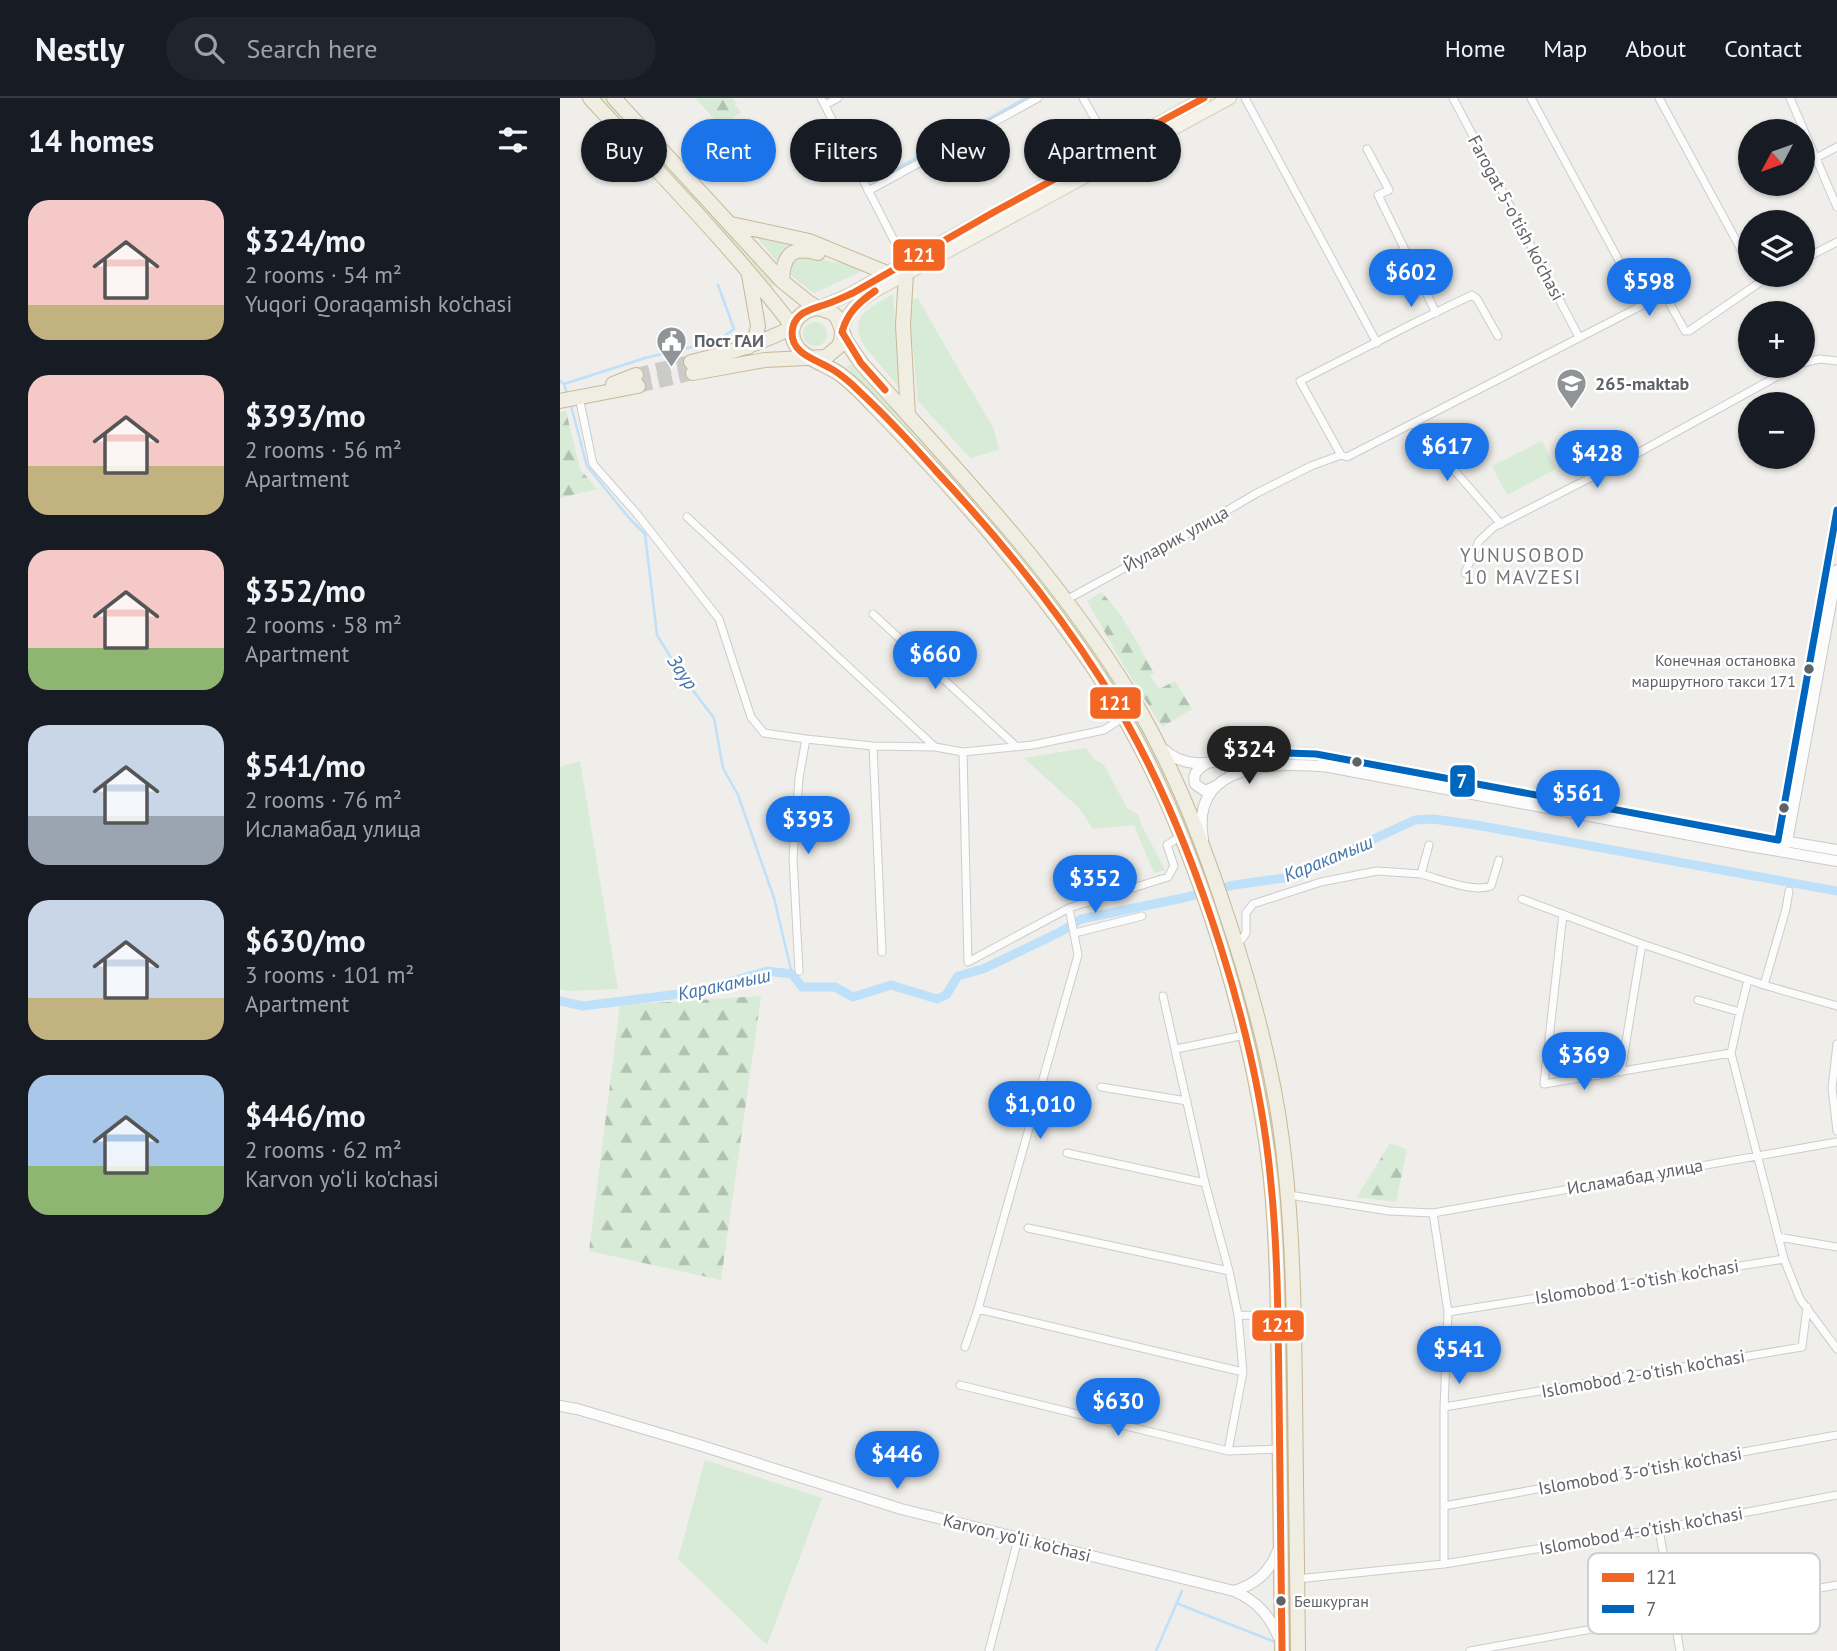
<!DOCTYPE html>
<meta charset="utf-8">
<style>
body{margin:0;font-family:"PT Sans",sans-serif;background:#20242c;color:#f1f3f6;height:100vh;display:flex;flex-direction:column;font-size:26px;white-space:nowrap}
*{box-sizing:border-box;margin:0}
p{font-size:23px;color:#9ea1a6}
.icon{flex:none;width:38px;height:38px;fill:none;stroke:currentColor;stroke-width:2;stroke-linecap:round;stroke-linejoin:round}
.map{position:relative;flex:1;overflow:hidden}
.details{display:flex;flex-direction:column;background:#171b24;width:560px}
.details>*{flex:none}
.banner{position:absolute;left:21px;top:21px;width:665px;height:63px;display:flex;gap:14px}
.needle{width:46px;rotate:229deg}
.controls{position:absolute;left:1178px;top:21px;display:grid;gap:14px}
.controls a{display:grid;place-items:center;width:77px;height:77px;border-radius:50%;background:#171b24;box-shadow:0 2px 5px #0004;font-size:35px}
.price{position:absolute;translate:-50% -60px;padding:0 16px;border-radius:24px;background:#1a73e8;color:#fff;font-size:23px;line-height:46px;filter:drop-shadow(0 2px 4px #0008)}
.price::after{content:'';position:absolute;left:50%;top:42px;width:21px;height:16px;margin-left:-10px;background:inherit;clip-path:polygon(0 0,100% 0,50% 100%)}
.price.selected{background:#222;color:#fff}
ul{padding:0;list-style:none}
li{display:flex;align-items:center;gap:21px;height:175px;padding:0 28px}
li span{display:grid;place-items:center;flex:none;width:196px;height:140px;border-radius:21px;color:#555}
li>.icon{margin-inline-start:auto}
span .icon{width:84px;height:84px;fill:#fffc;stroke-width:1}
li b{font-size:30px}
h2{display:flex;justify-content:space-between;align-items:center;height:84px;padding:0 28px;font-size:30px}
.pill{padding:0 24px;border-radius:32px;background:#171b24;box-shadow:0 2px 5px #0004;font-size:24px;line-height:63px}
.pill.selected{background:#1a73e8;color:#fff}
header{display:flex;align-items:center;gap:42px;box-sizing:border-box;height:98px;padding:0 35px;background:#171b24;border-bottom:2px solid #363941}
header strong{font-size:33px}
nav{display:flex;gap:38px;margin-inline-start:auto;font-size:24px}
.search{width:490px;height:63px;background:#20242c;display:flex;align-items:center;gap:18px;box-sizing:border-box;padding:0 24px;border-radius:38px;color:#9ea1a6;font-size:26px}
main{display:flex;flex:1;min-height:0}
.map>svg:first-child{display:block}
.grass{fill:#d8ebd6}
.forest{fill:url(#forest-firs)}
.lines{fill:none;stroke-linecap:round;stroke-linejoin:round}
.stream{stroke:#bfe0f9;stroke-width:2.5}
.canal{stroke:#bfe0f9;stroke-width:9}
.highway-tunnel{stroke:#cbcbca;stroke-width:14;stroke-dasharray:14 7;stroke-linecap:butt}
.street-casing{stroke:#cbcccc;stroke-width:9}
.secondary-casing{stroke:#cacacb;stroke-width:12}
.primary-casing{stroke:#d7ceb8;stroke-width:14}
.highway-casing{stroke:#c8b996;stroke-width:16}
.street{stroke:#fdfcfc;stroke-width:7}
.secondary{stroke:#fdfcfc;stroke-width:10}
.primary{stroke:#f4f2e9;stroke-width:12}
.highway{stroke:#f0ede3;stroke-width:14}
.bus-1-casing{stroke:#fff;stroke-width:12}
.bus-2-casing{stroke:#fff;stroke-width:12}
.bus-1{stroke:#f26522;stroke-width:7}
.bus-2{stroke:#0065bd;stroke-width:7}
.bus-dot{fill:#5f6368;stroke:#fff;stroke-width:2.5}
.labels{text-anchor:middle;stroke-width:5;stroke-linejoin:round;paint-order:stroke}
.bus-label{font-size:16px;fill:#5f6368;stroke:#fff;text-anchor:end}
.street-label{font-size:18px;fill:#5f6368;stroke:#fff}
.poi-label{font-size:18px;font-weight:bold;fill:#5f6368;stroke:#fff;text-anchor:start}
.neighbourhood-label{font-size:19px;letter-spacing:2px;fill:#70757a;stroke:#fff}
.water-label{font-size:19px;font-style:italic;fill:#4174aa;stroke:#fff}
.key{fill:#fff;stroke:#cfd0d2;stroke-width:2}
.key-label{font-size:19px;fill:#5f6368}
.line-badge{stroke:#fff;stroke-width:2.5}
.badge-label{font-size:19px;text-anchor:middle;font-weight:bold;fill:#fff}
</style>
<header>
<strong>Nestly</strong>
<div class="search"><svg class="icon" aria-label="search" viewBox="0 0 24 24"><circle cx="10" cy="10" r="6"/><path d="M15 15l6 6"/></svg>Search here</div>
<nav><a>Home</a><a>Map</a><a>About</a><a>Contact</a></nav>
</header>
<main>
<section class="details">
<h2>14 homes<svg class="icon" aria-label="filters" viewBox="0 0 24 24"><path d="M4 7h16M4 17h16"/><circle cx="9" cy="7" r="2"/><circle cx="15" cy="17" r="2"/></svg></h2>
<ul>
<li><span style="background:linear-gradient(#f6c9c9 75%,#c2b280 0)"><svg class="icon" aria-label="home" viewBox="0 0 24 24"><path d="M3 11l9-7 9 7M6 9v11h12V9"/></svg></span><div><b>$324/mo</b><p>2 rooms · 54 m²</p><p>Yuqori Qoraqamish ko'chasi</p></div></li>
<li><span style="background:linear-gradient(#f6c9c9 65%,#c2b280 0)"><svg class="icon" aria-label="home" viewBox="0 0 24 24"><path d="M3 11l9-7 9 7M6 9v11h12V9"/></svg></span><div><b>$393/mo</b><p>2 rooms · 56 m²</p><p>Apartment</p></div></li>
<li><span style="background:linear-gradient(#f6c9c9 70%,#8fb573 0)"><svg class="icon" aria-label="home" viewBox="0 0 24 24"><path d="M3 11l9-7 9 7M6 9v11h12V9"/></svg></span><div><b>$352/mo</b><p>2 rooms · 58 m²</p><p>Apartment</p></div></li>
<li><span style="background:linear-gradient(#c9d6e8 65%,#9aa5b1 0)"><svg class="icon" aria-label="home" viewBox="0 0 24 24"><path d="M3 11l9-7 9 7M6 9v11h12V9"/></svg></span><div><b>$541/mo</b><p>2 rooms · 76 m²</p><p>Исламабад улица</p></div></li>
<li><span style="background:linear-gradient(#c9d6e8 70%,#c2b280 0)"><svg class="icon" aria-label="home" viewBox="0 0 24 24"><path d="M3 11l9-7 9 7M6 9v11h12V9"/></svg></span><div><b>$630/mo</b><p>3 rooms · 101 m²</p><p>Apartment</p></div></li>
<li><span style="background:linear-gradient(#a9c7e8 65%,#8fb573 0)"><svg class="icon" aria-label="home" viewBox="0 0 24 24"><path d="M3 11l9-7 9 7M6 9v11h12V9"/></svg></span><div><b>$446/mo</b><p>2 rooms · 62 m²</p><p>Karvon yo‘li ko'chasi</p></div></li>
</ul>
</section>
<div class="map">
<svg width="1277" height="1553" viewBox="0 0 1277 1553">
<defs>
<pattern id="forest-firs" width="22" height="20" patternUnits="userSpaceOnUse" patternTransform="scale(1.75)"><rect width="22" height="20" fill="#d8ebd6"/><path d="M5 1l3.5 6h-7zM16 11l3.5 6h-7z" fill="#b2c2b1"/></pattern>
</defs>
<rect width="100%" height="100%" fill="#efeeea"/>
<path class="grass" d="M 37,0 L 45,0 L 216,186 L 211,190 Z
M 202,138 L 236,147 L 218,165 L 198,140 Z
M 249,156 L 272,164 L 283,165 L 287,162 L 301,168 L 300,174 L 254,195 L 229,176 C 231,164 237,158 249,156 Z
M 333,196 C 335,228 340,259 340,291 L 306,250 C 285,218 309,211 333,196 Z
M 358,200 L 381,241 L 434,331 L 439,352 L 410,360 L 358,303 L 348,201 Z
M243 236a12 12 0 1 1 24 0a12 12 0 1 1-24 0Z
M 290,266 L 401,384 L 490,489 L 536,556 L 532,559 C 506,520 479,483 450,447 C 398,385 342,328 287,269 Z
M 982,343 L 996,371 L 947,397 L 932,368 Z
M 546,572 L 592,646 L 621,705 L 684,890 L 704,973 L 717,1058 L 724,1142 L 726,1228 L 722,1228 L 722,1185 L 680,889 L 656,807 L 625,727 L 608,688 L 589,649 L 543,575 Z
M 526,650 L 534,661 L 544,667 L 567,710 L 579,717 L 580,724 L 605,772 L 594,775 L 574,727 L 533,731 L 519,710 L 464,660 Z
M 20,663 L 58,891 L 7,893 L 0,891 L 0,669 Z
M 145,1362 L 262,1400 L 207,1547 L 118,1461 Z"/>
<path class="forest" d="M 135,0 L 172,0 L 177,5 L 175,7 L 181,14 L 162,29 Z
M 6,313 L 20,371 L 37,391 L 0,400 L 0,314 Z
M 541,494 C 564,516 578,547 594,575 L 590,578 L 599,591 L 615,583 L 632,611 L 602,629 L 564,568 L 527,503 Z
M 201,898 L 161,1182 L 29,1153 L 60,907 Z
M 830,1045 L 847,1052 L 836,1104 L 797,1099 Z"/>
<g class="lines">
<path class="stream" d="M 314,83 L 466,0
M 0,283 L 4,286 L 8,298
M 4,286 L 85,260 L 157,243 L 174,231 L 158,187
M 11,308 L 27,368 L 69,420 L 85,436 L 97,537 L 122,578 L 154,620 L 163,670 L 178,697 L 214,800 L 232,876
M 616,1505 L 715,1544
M 596,1553 L 622,1493"/>
<path class="canal" d="M 0,903 L 23,908 L 135,894 L 207,873 L 232,876 L 242,889 L 275,889 L 293,899 L 331,887 L 377,901 L 386,897 L 398,878 L 423,871 L 500,834 L 521,821 L 623,800 L 674,787 L 731,779 L 855,722 L 873,721 L 916,727 L 1277,793"/>
<path class="highway-tunnel" d="M 76,277 L 131,264
M 78,288 L 133,275"/>
<defs>
<path id="street" d="M 261,0 L 345,164
M 523,0 L 552,51
M 685,0 L 817,245
M 893,0 L 1019,239
M 1099,0 L 1190,168
M 1230,0 L 1277,109
M 265,7 L 278,0
M 807,51 L 829,92 L 818,97 L 876,215
M 1256,60 L 1277,49
M 308,93 L 478,0
M 1242,162 L 1277,144
M 1083,207 L 1105,197 L 1125,233 L 1129,233 L 1199,185 L 1215,177
M 1242,265 L 1260,261 L 1277,263
M 19,299 L 33,366 L 77,416 L 159,521 L 191,619 L 204,635 L 246,641 L 313,648 L 375,649 L 403,654 L 473,647 L 530,635 L 544,632 L 564,619
M 854,326 L 941,426
M 781,357 L 787,359 L 1083,207 L 971,0
M 127,419 L 375,649
M 905,475 L 919,443 L 934,429 L 1067,361 L 1236,268
M 506,502 L 627,436 L 697,395 L 751,368 L 781,357 L 740,283 L 856,224 L 912,197 L 917,201 L 938,238
M 313,516 L 457,649
M 313,648 L 322,854
M 403,654 L 408,864 L 509,810 L 608,779 L 614,768 L 607,747 L 621,738
M 869,747 L 861,776 C 880,781 913,795 931,788 L 939,762
M 962,801 L 1082,846 L 1204,887 L 1277,908
M 1003,816 L 984,986 L 1171,955
M 515,835 L 582,818
M 676,845 L 682,841 L 686,835 L 686,815 L 693,806 L 761,784 L 817,773 L 861,776
M 239,873 L 233,760 L 239,680 L 246,641
M 1204,887 L 1226,811 L 1229,793
M 603,898 L 645,1085 L 669,1173 L 678,1217 L 683,1274 L 668,1353
M 1138,902 L 1180,914 L 1188,882
M 1180,914 L 1171,955 L 1224,1161 L 1240,1201 L 1277,1251
M 1277,946 L 1272,990 L 1277,1033
M 616,951 L 685,937
M 1061,974 L 1082,846
M 541,989 L 627,1003
M 507,1055 L 645,1085
M 729,1097 L 829,1113 L 873,1115 L 1277,1044
M 873,1115 L 888,1214 L 884,1309 L 884,1466
M 468,1130 L 669,1173
M 1218,1139 L 1277,1149
M 418,1211 L 683,1274
M 888,1214 L 1224,1161
M 678,1217 L 713,1218
M 405,1249 L 418,1211 L 518,857 L 509,810
M 400,1287 L 668,1353 L 719,1351
M 884,1309 L 1242,1249 L 1247,1209
M 884,1408 L 1277,1337
M 1099,1431 L 1120,1553
M 737,1481 L 884,1466 L 1099,1431 L 1277,1397
M 429,1553 L 458,1441
M 910,1553 L 1277,1487"/>
<path id="secondary" d="M 603,651 C 631,676 658,661 690,658 C 712,655 734,654 756,656 L 1200,739 L 1277,752
M 647,665 C 638,671 632,675 635,686 L 645,693 L 656,688
M 643,741 C 629,663 717,664 769,669 L 1189,748 L 1277,763
M 1219,748 L 1218,742 L 1277,412
M 1224,748 L 1227,744 L 1277,472
M 0,1308 L 17,1311 L 139,1347 L 341,1411 L 674,1493 C 697,1503 709,1517 719,1540
M 674,1493 C 696,1486 710,1474 718,1452"/>
<path id="primary" d="M 258,210 L 288,197 L 365,153 L 644,0
M 282,234 C 286,214 298,204 315,193 L 670,0"/>
<path id="highway" d="M 30,0 C 99,75 171,148 233,229
M 54,0 L 222,183 L 248,204 L 258,210 L 271,214 L 277,219 L 286,243 L 301,265 C 397,372 498,477 573,601 C 614,670 641,739 666,815 C 691,889 712,965 722,1042 C 733,1127 734,1212 735,1297 C 736,1383 737,1468 738,1553
M 171,126 L 249,143 L 327,175
M 346,176 L 343,227 L 348,317
M 222,183 C 223,156 232,148 258,155
M 258,210 C 240,212 225,229 236,247 C 243,260 267,267 280,276 C 292,285 303,296 313,307 C 393,389 468,474 533,569 C 585,646 620,728 650,815 C 679,902 701,990 711,1082 C 718,1152 718,1224 719,1294 C 720,1381 721,1467 722,1553
M 188,249 L 196,237 L 198,228 L 189,177
M 131,264 C 167,256 200,246 233,229
M 133,275 L 205,262 L 266,259 L 278,249 L 281,243 L 282,234
M 53,286 L 76,277
M 0,303 L 78,288"/>
</defs>
<use href="#street" class="street-casing"/>
<use href="#secondary" class="secondary-casing"/>
<use href="#primary" class="primary-casing"/>
<use href="#highway" class="highway-casing"/>
<use href="#street" class="street"/>
<use href="#secondary" class="secondary"/>
<use href="#primary" class="primary"/>
<use href="#highway" class="highway"/>
<defs>
<path id="bus-1" d="M 644,0 L 434,114 L 293,195 C 284,199 274,204 264,207 C 249,212 233,215 232,235 C 232,256 255,261 270,270 C 281,276 291,285 300,294 C 327,319 352,346 376,373 C 436,437 493,506 540,580 C 594,664 631,755 661,850 C 685,926 704,1006 711,1086 C 718,1155 718,1226 719,1296 C 720,1382 721,1467 722,1553
M 315,193 C 299,204 287,215 282,234 L 301,265 L 325,292"/>
<path id="bus-2" d="M 686,658 L 728,655 L 756,656 L 1218,742 L 1277,412"/>
</defs>
<use href="#bus-1" class="bus-1-casing"/>
<use href="#bus-2" class="bus-2-casing"/>
<use href="#bus-1" class="bus-1"/>
<use href="#bus-2" class="bus-2"/>
</g>
<defs>
<symbol id="civic-pin" viewBox="-11 -11 22 30"><path d="M0 17L-7.5 6A9.5 9.5 0 1 1 7.5 6Z" fill="#919496" stroke="#fff"/><path d="M-.6-6.5H3V-4.5H.6V-3L4-1V1h2V6H-6V1h2V-1L-.6-3ZM-1.2 2.5V6h2.4V2.5Z" fill="#fff"/></symbol>
<symbol id="school-pin" viewBox="-11 -11 22 30"><path d="M0 17L-7.5 6A9.5 9.5 0 1 1 7.5 6Z" fill="#919496" stroke="#fff"/><path d="M0-5L7-2L0 1L-7-2ZM-4 1L0 2.5L4 1V4Q0 6-4 4Z" fill="#fff"/></symbol>
</defs>
<g fill-rule="evenodd">
<use href="#civic-pin" x="94" y="226" width="35" height="47"/>
<use href="#school-pin" x="994" y="268" width="35" height="47"/>
</g>
<g class="bus-dot">
<circle cx="1249" cy="571" r="6"/>
<circle cx="797" cy="664" r="6"/>
<circle cx="1224" cy="710" r="6"/>
<circle cx="721" cy="1503" r="6"/>
</g>
<g class="labels">
<g class="bus-label">
<text x="1236" y="568">Конечная остановка<tspan x="1236" dy="21">маршрутного такси 171</tspan></text>
<text x="734" y="1509" text-anchor="start">Бешкурган</text>
</g>
<g class="street-label">
<text transform="translate(956 120) rotate(62)" y="6">Farogat 5-o'tish ko'chasi</text>
<text transform="translate(616 441) rotate(-29)" y="6">Йуларик улица</text>
<text transform="translate(1075 1079) rotate(-10)" y="6">Исламабад улица</text>
<text transform="translate(1077 1184) rotate(-9)" y="6">Islomobod 1-o'tish ko'chasi</text>
<text transform="translate(1083 1276) rotate(-10)" y="6">Islomobod 2-o'tish ko'chasi</text>
<text transform="translate(1080 1373) rotate(-10)" y="6">Islomobod 3-o'tish ko'chasi</text>
<text transform="translate(1081 1433) rotate(-10)" y="6">Islomobod 4-o'tish ko'chasi</text>
<text transform="translate(457 1440) rotate(14)" y="6">Karvon yo‘li ko'chasi</text>
</g>
<g class="poi-label">
<text x="134" y="249">Пост ГАИ</text>
<text x="1035" y="292">265-maktab</text>
</g>
<g class="neighbourhood-label">
<text x="963" y="464">YUNUSOBOD<tspan x="963" dy="22">10 MAVZESI</tspan></text>
</g>
<g class="water-label">
<text transform="translate(123 574) rotate(56)" y="7">Заур</text>
<text transform="translate(768 760) rotate(-22)" y="7">Каракамыш</text>
<text transform="translate(164 886) rotate(-12)" y="7">Каракамыш</text>
</g>
</g>
<rect x="1028" y="1455" width="232" height="81" rx="10" class="key"/>
<rect x="1042" y="1475" width="32" height="9" fill="#f26522"/>
<rect x="1042" y="1507" width="32" height="8" fill="#0065bd"/>
<g class="key-label">
<text x="1086" y="1486">121</text>
<text x="1086" y="1518">7</text>
</g>
<g class="line-badge">
<rect x="332" y="140" width="54" height="34" rx="7" fill="#f26522"/>
<rect x="529" y="588" width="53" height="34" rx="7" fill="#f26522"/>
<rect x="889" y="666" width="27" height="34" rx="7" fill="#0065bd"/>
<rect x="691" y="1211" width="54" height="33" rx="7" fill="#f26522"/>
</g>
<g class="badge-label">
<text x="359" y="164">121</text>
<text x="555" y="612">121</text>
<text x="902" y="690">7</text>
<text x="718" y="1234">121</text>
</g>
</svg>
<div class="controls">
<a><svg class="needle" viewBox="-14 -14 28 28"><path d="M0-13l5 13h-10z" fill="#e53935"/><path d="M0 13l5-13h-10z" fill="#9ea1a6"/></svg></a>
<a><svg class="icon" aria-label="layers" viewBox="0 0 24 24"><path d="M12 4l9 5-9 5-9-5zM3 14l9 5 9-5"/></svg></a>
<a>+</a>
<a>−</a>
</div>
<b class="price" style="left:851px;top:211px">$602</b>
<b class="price" style="left:1089px;top:220px">$598</b>
<b class="price" style="left:887px;top:385px">$617</b>
<b class="price" style="left:1037px;top:392px">$428</b>
<b class="price" style="left:375px;top:593px">$660</b>
<b class="price selected" style="left:689px;top:688px">$324</b>
<b class="price" style="left:1018px;top:732px">$561</b>
<b class="price" style="left:248px;top:758px">$393</b>
<b class="price" style="left:535px;top:817px">$352</b>
<b class="price" style="left:1024px;top:994px">$369</b>
<b class="price" style="left:480px;top:1043px">$1,010</b>
<b class="price" style="left:899px;top:1288px">$541</b>
<b class="price" style="left:558px;top:1340px">$630</b>
<b class="price" style="left:337px;top:1393px">$446</b>
<div class="banner">
<a class="pill">Buy</a>
<a class="pill selected">Rent</a>
<a class="pill">Filters</a>
<a class="pill">New</a>
<a class="pill">Apartment</a>
</div>
</div>
</main>
